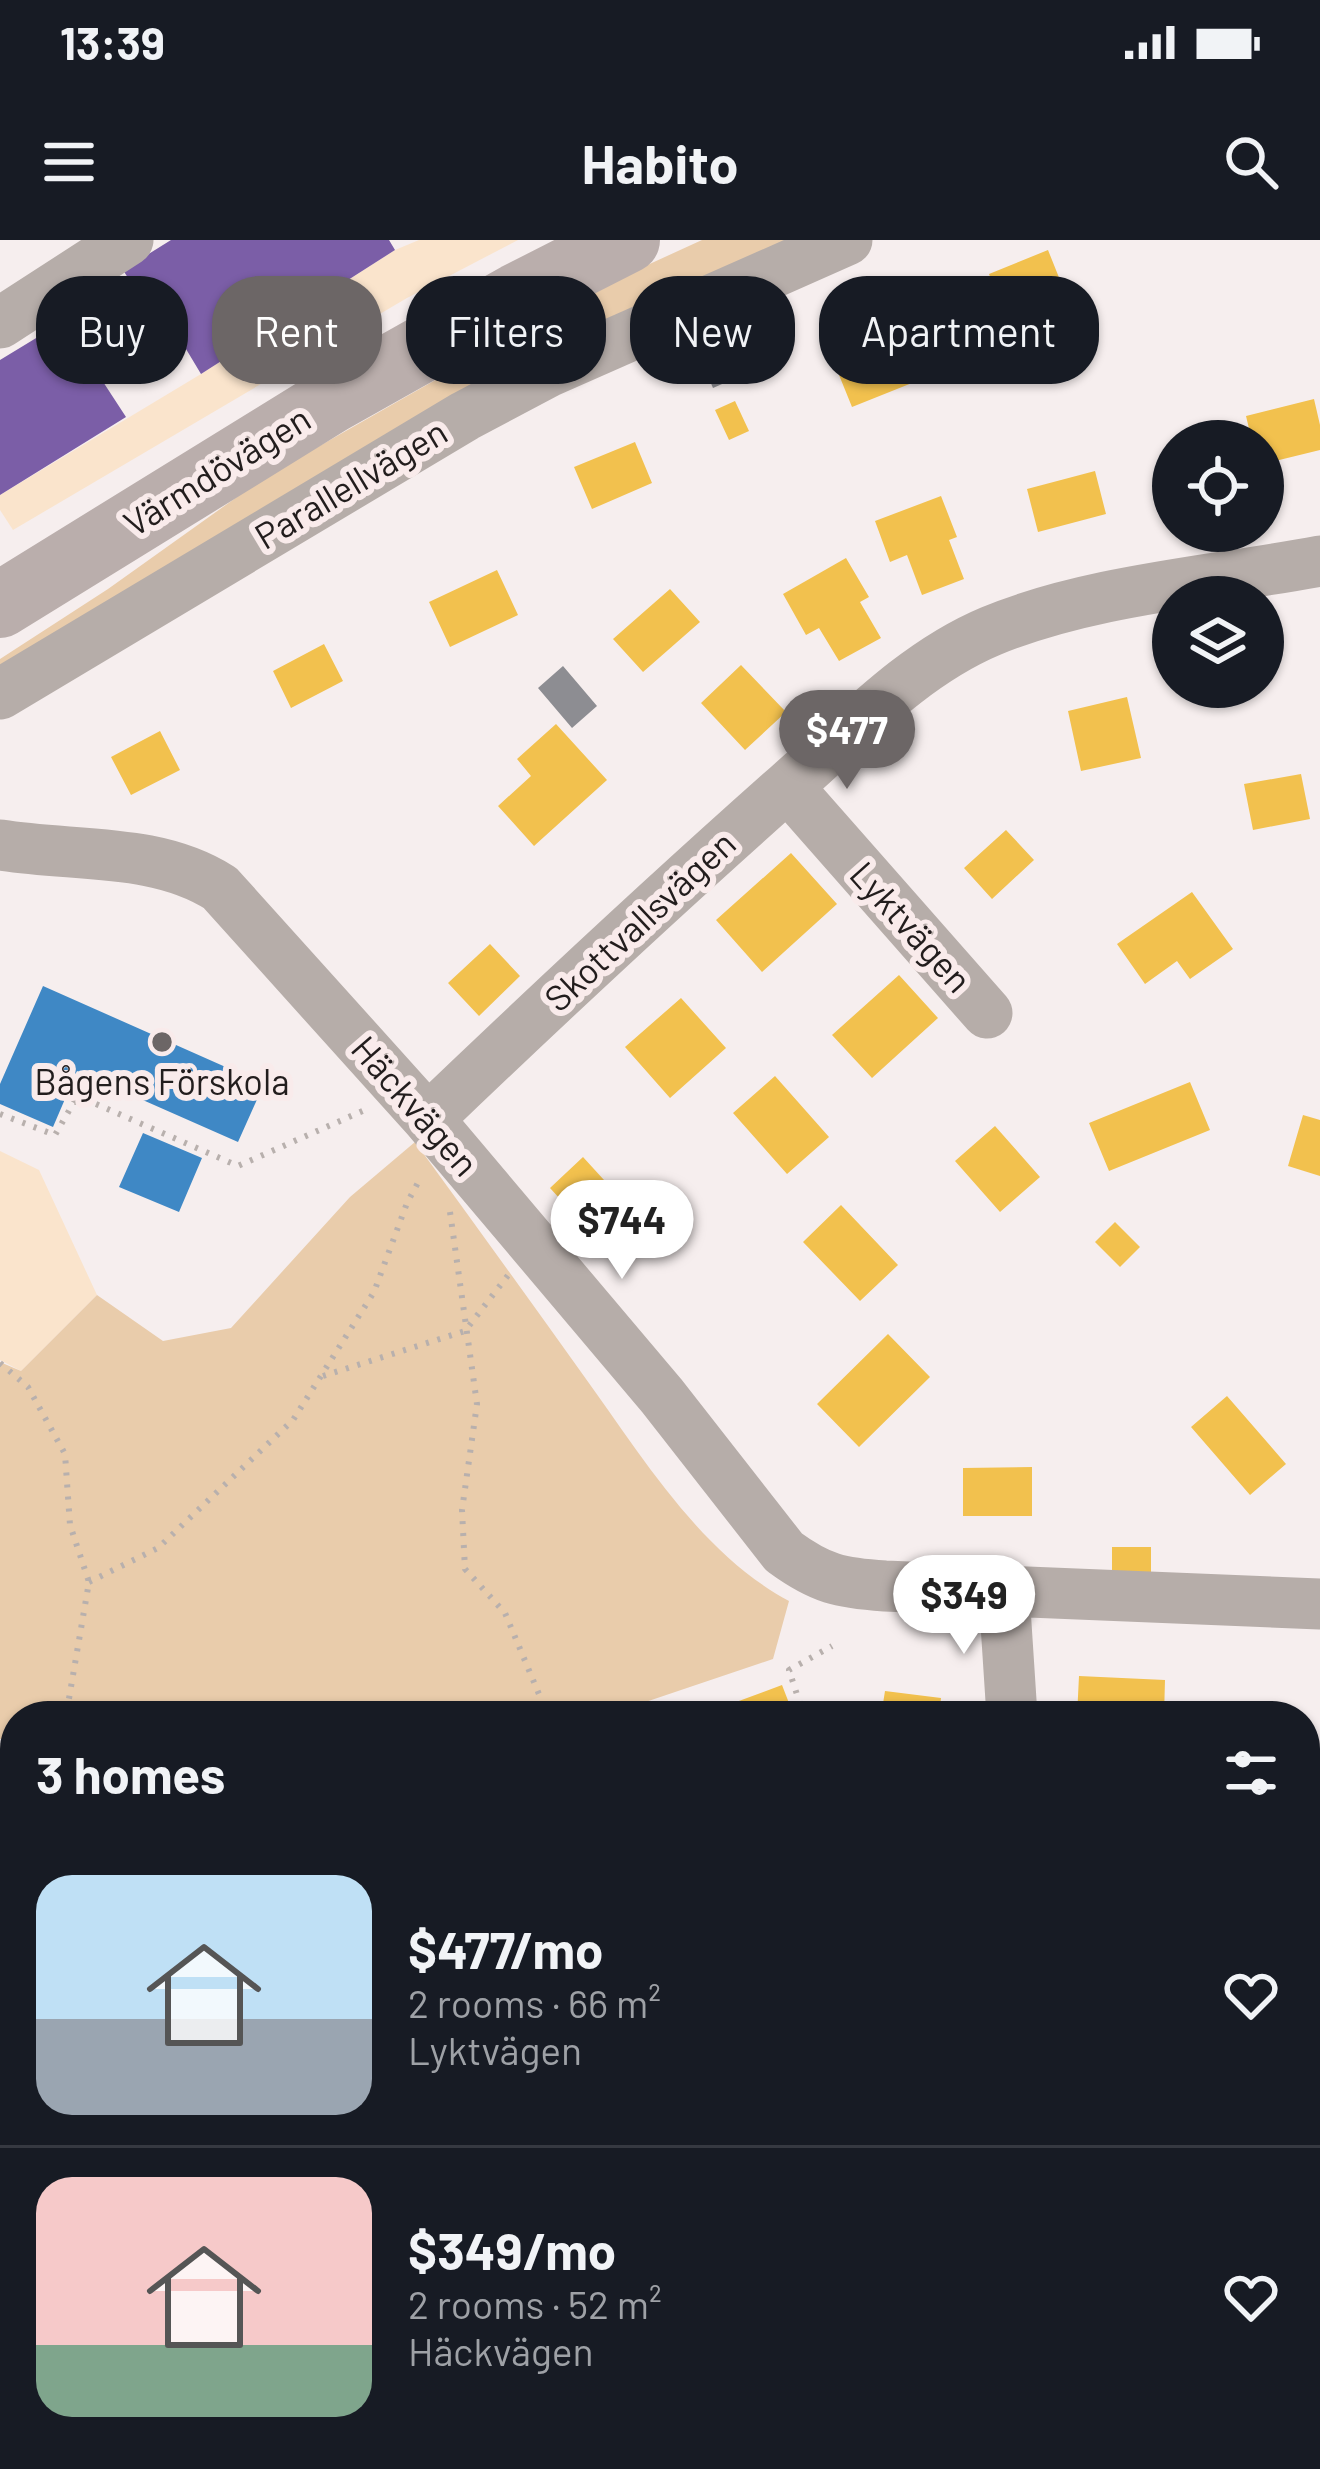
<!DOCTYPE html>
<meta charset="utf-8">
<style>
body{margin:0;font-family:Barlow,sans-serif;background:#242831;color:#f1f3f6;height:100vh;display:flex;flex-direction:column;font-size:45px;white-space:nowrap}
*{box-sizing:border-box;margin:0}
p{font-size:39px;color:#9ea1a6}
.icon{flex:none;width:66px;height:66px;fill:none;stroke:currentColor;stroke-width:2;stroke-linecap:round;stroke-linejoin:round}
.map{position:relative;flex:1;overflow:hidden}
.side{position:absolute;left:0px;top:1461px;width:1320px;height:768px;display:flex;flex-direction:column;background:#171b24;border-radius:48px 48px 0 0;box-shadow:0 3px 9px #0004}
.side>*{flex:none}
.top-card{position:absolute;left:36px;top:36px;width:1248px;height:108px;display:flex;gap:24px}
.fabs{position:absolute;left:1152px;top:180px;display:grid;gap:24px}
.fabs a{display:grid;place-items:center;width:132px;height:132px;border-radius:50%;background:#171b24;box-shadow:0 3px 9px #0004;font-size:60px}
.price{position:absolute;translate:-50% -102px;padding:0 27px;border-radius:42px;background:#fff;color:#222;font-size:39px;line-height:78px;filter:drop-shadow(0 3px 6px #0008)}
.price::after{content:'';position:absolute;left:50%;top:72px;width:36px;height:27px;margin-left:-18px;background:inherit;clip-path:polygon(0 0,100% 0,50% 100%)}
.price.on{background:#6c6666;color:#fff}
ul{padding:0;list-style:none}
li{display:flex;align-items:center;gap:36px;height:300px;padding:0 36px}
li+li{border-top:3px solid #363941}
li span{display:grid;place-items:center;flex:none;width:336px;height:240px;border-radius:36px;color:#555}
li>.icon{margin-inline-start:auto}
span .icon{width:144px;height:144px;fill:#fffc;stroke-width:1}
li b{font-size:51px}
h2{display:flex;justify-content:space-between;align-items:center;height:144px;padding:0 36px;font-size:51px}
.pill{padding:0 42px;border-radius:48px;background:#171b24;box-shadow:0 3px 9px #0004;font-size:42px;line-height:108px}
.pill.on{background:#6c6666;color:#fff}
.status{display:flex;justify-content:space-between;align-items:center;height:84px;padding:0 60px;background:#171b24;direction:ltr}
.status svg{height:33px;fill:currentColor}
header{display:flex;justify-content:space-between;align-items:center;height:156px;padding:0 36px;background:#171b24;font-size:54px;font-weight:700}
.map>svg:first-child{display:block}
.green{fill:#fae4cc}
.forest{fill:#e9ccab}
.homes{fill:#f2c14e}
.offices{fill:#7b5ea7}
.schools{fill:#3f88c5}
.industry{fill:#8d8d92}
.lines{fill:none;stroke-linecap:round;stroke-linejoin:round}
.path{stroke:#b8b0ad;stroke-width:6;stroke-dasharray:3 9;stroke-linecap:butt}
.minor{stroke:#b6ada9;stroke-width:51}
.major{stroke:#baaeac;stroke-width:66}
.poi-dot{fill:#6c6666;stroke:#f9ebeb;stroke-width:4.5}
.labels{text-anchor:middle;stroke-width:12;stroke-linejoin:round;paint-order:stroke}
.street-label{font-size:36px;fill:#221d1d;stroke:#f9ebeb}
.poi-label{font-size:36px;fill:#221d1d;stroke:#f9ebeb}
</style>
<div class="status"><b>13:39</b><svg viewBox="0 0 49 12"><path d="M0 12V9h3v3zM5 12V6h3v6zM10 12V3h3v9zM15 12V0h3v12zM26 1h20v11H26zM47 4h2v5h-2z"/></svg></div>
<header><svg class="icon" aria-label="menu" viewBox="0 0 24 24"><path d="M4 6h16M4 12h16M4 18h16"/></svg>Habito<svg class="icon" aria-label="search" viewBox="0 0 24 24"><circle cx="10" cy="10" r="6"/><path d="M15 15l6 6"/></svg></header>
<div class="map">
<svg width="1320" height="2229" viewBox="0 0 1320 2229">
<rect width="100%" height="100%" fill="#f6eeee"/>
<path class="green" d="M 419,0 L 518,0 L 407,58 L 13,290 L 0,270 L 0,255 L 201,134 L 395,10 Z
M 0,911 L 39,930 L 97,1055 L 21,1131 L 0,1120 Z"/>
<path class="forest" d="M 702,0 L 804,0 L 0,439 L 0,419 L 108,349 L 265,237 L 595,49 Z
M 415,902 C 471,979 526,1055 581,1132 C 640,1213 699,1313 789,1361 L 773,1419 L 604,1476 L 15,1476 L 15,1499 L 0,1499 L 0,1122 L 21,1131 L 97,1055 L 163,1101 L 231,1088 L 350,957 Z
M 15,1582 L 15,1722 L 0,1701 L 0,1604 Z"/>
<path class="homes" d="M 1048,10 L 1064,50 L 1004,73 L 989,34 Z
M 913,100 L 927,137 L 852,167 L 837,130 Z
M 1314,159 L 1320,185 L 1320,210 L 1263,224 L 1263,201 L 1252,201 L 1246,176 Z
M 735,161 L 749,191 L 729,200 L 715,170 Z
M 635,202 L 652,243 L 592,269 L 574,227 Z
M 1095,231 L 1106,274 L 1038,292 L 1027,249 Z
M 941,256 L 957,297 L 949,300 L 964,339 L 922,355 L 907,315 L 890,322 L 875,281 Z
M 846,318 L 869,357 L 860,362 L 881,398 L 839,421 L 819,388 L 806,395 L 783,354 Z
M 497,330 L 518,375 L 450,407 L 429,362 Z
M 670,349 L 700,382 L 643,432 L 613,399 Z
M 324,404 L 343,441 L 291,468 L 273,431 Z
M 741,425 L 786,472 L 745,510 L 701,463 Z
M 1127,457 L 1141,518 L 1081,531 L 1068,471 Z
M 556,484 L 607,540 L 534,606 L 498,566 L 531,536 L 517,519 Z
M 160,491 L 180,530 L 131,555 L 111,517 Z
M 1301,534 L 1310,579 L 1253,590 L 1244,544 Z
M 1006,590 L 1034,620 L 992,659 L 964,628 Z
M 791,613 L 837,664 L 762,732 L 716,680 Z
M 1192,652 L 1233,709 L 1190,739 L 1177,721 L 1145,744 L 1117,704 Z
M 490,704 L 520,736 L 479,776 L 448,743 Z
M 899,735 L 938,778 L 872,838 L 832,795 Z
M 681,758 L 726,808 L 670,858 L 625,807 Z
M 775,836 L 829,897 L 787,934 L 733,873 Z
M 1190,842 L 1210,890 L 1109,931 L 1089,883 Z
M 1303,875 L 1320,880 L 1320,936 L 1288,926 Z
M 995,886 L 1040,937 L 1000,972 L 955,921 Z
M 583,917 L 625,963 L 592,994 L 550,948 Z
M 841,965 L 898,1025 L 860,1061 L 803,1002 Z
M 1115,982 L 1140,1007 L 1120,1027 L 1095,1002 Z
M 888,1094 L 930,1137 L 859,1207 L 817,1164 Z
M 1227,1156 L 1286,1224 L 1250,1255 L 1191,1187 Z
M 1032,1227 L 1032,1276 L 963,1276 L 963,1228 Z
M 1112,1307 L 1151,1307 L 1151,1337 L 1112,1337 Z
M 1079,1436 L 1165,1440 L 1164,1476 L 1077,1476 Z
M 782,1445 L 794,1476 L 732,1476 L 728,1465 Z
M 885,1451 L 941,1458 L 939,1476 L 881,1476 Z
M 5,1757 L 15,1769 L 15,1814 L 0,1826 L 0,1761 Z
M 13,2009 L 15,2037 L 0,2040 L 0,2012 Z
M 1320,2074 L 1320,2111 L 1305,2093 L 1305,2086 Z
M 1181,2214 L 1262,2214 L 1243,2229 L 1171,2229 L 1168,2224 Z"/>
<path class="offices" d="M 171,0 L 389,0 L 395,10 L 201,134 L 186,109 L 153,130 L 138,106 L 96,131 L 126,177 L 0,255 L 0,120 L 130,41 L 123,30 Z"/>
<path class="schools" d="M 43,746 L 264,844 L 238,902 L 77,831 L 53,887 L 0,864 L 0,844 Z
M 143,893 L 202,918 L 179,972 L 119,947 Z"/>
<path class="industry" d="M 724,105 L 738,137 L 713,148 L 699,116 Z
M 563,426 L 597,466 L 572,488 L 538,448 Z
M 1320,1862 L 1320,1900 L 1305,1876 Z"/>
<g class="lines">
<path class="path" d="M 0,874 L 55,895 L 74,862 L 87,860 L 238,926 L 367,869
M 450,972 L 477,1164 L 462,1270 L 465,1329 L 505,1373 L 541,1459 L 544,1476
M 0,1123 L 28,1147 L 65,1214 L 70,1285 L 89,1342 L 66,1476
M 323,1136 L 465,1091 L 509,1034
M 89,1342 L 158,1308 L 293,1180 L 374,1052 L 407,963 L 421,937
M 804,1476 L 789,1430 L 832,1406
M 0,1564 L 15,1546"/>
<path class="minor" d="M 0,83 L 128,0
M 0,454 L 465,176 L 548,132 L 847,0
M 788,547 L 987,773
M 0,605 C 73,617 156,607 220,648 L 428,879 L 662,1156 L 784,1312 C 821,1339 840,1343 885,1346 L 1320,1364
M 428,879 C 547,765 666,654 789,545 C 852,490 912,424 991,391 C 1090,350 1214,341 1320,321
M 1004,1353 L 1012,1476
M 1305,1986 L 1320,1974
M 0,2147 L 15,2144
M 458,2214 L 532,2229
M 824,2229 L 875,2214"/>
<path class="major" d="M 0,365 L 332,160 L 517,56 L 627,0"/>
</g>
<circle class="poi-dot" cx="162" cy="802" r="12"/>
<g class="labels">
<g class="street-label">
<text transform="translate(217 231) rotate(-32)" y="13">Värmdövägen</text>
<text transform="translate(351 244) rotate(-31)" y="13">Parallellvägen</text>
<text transform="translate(640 681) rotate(-43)" y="13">Skottvallsvägen</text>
<text transform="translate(911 687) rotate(48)" y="13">Lyktvägen</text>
<text transform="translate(415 866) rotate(49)" y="13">Häckvägen</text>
</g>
<g class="poi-label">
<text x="162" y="855">Bågens Förskola</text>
</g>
</g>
</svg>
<div class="fabs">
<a><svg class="icon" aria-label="locate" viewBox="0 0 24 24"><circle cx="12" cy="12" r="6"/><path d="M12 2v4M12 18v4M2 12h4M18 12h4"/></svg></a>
<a><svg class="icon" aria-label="layers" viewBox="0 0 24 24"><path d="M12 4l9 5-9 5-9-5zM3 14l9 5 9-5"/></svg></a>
</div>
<b class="price on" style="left:847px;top:552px">$477</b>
<b class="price" style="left:622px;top:1042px">$744</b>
<b class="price" style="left:964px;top:1417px">$349</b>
<div class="top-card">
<a class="pill">Buy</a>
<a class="pill on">Rent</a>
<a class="pill">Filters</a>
<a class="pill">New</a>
<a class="pill">Apartment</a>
</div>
<section class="side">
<h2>3 homes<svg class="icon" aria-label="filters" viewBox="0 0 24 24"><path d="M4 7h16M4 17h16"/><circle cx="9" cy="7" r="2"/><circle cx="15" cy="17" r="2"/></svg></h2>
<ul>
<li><span style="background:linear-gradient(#bfe0f5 60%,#9aa5b1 0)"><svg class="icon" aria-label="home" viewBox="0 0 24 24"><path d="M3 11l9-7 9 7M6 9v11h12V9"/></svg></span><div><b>$477/mo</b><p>2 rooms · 66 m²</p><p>Lyktvägen</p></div><svg class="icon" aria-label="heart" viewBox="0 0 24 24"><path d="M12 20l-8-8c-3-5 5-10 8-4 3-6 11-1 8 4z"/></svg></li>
<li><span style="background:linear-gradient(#f6c9c9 70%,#7fa58c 0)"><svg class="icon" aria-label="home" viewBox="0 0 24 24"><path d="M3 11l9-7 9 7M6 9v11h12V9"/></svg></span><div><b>$349/mo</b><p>2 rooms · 52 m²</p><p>Häckvägen</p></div><svg class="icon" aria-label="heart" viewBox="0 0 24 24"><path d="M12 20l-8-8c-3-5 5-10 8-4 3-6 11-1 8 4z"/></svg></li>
</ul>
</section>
</div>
